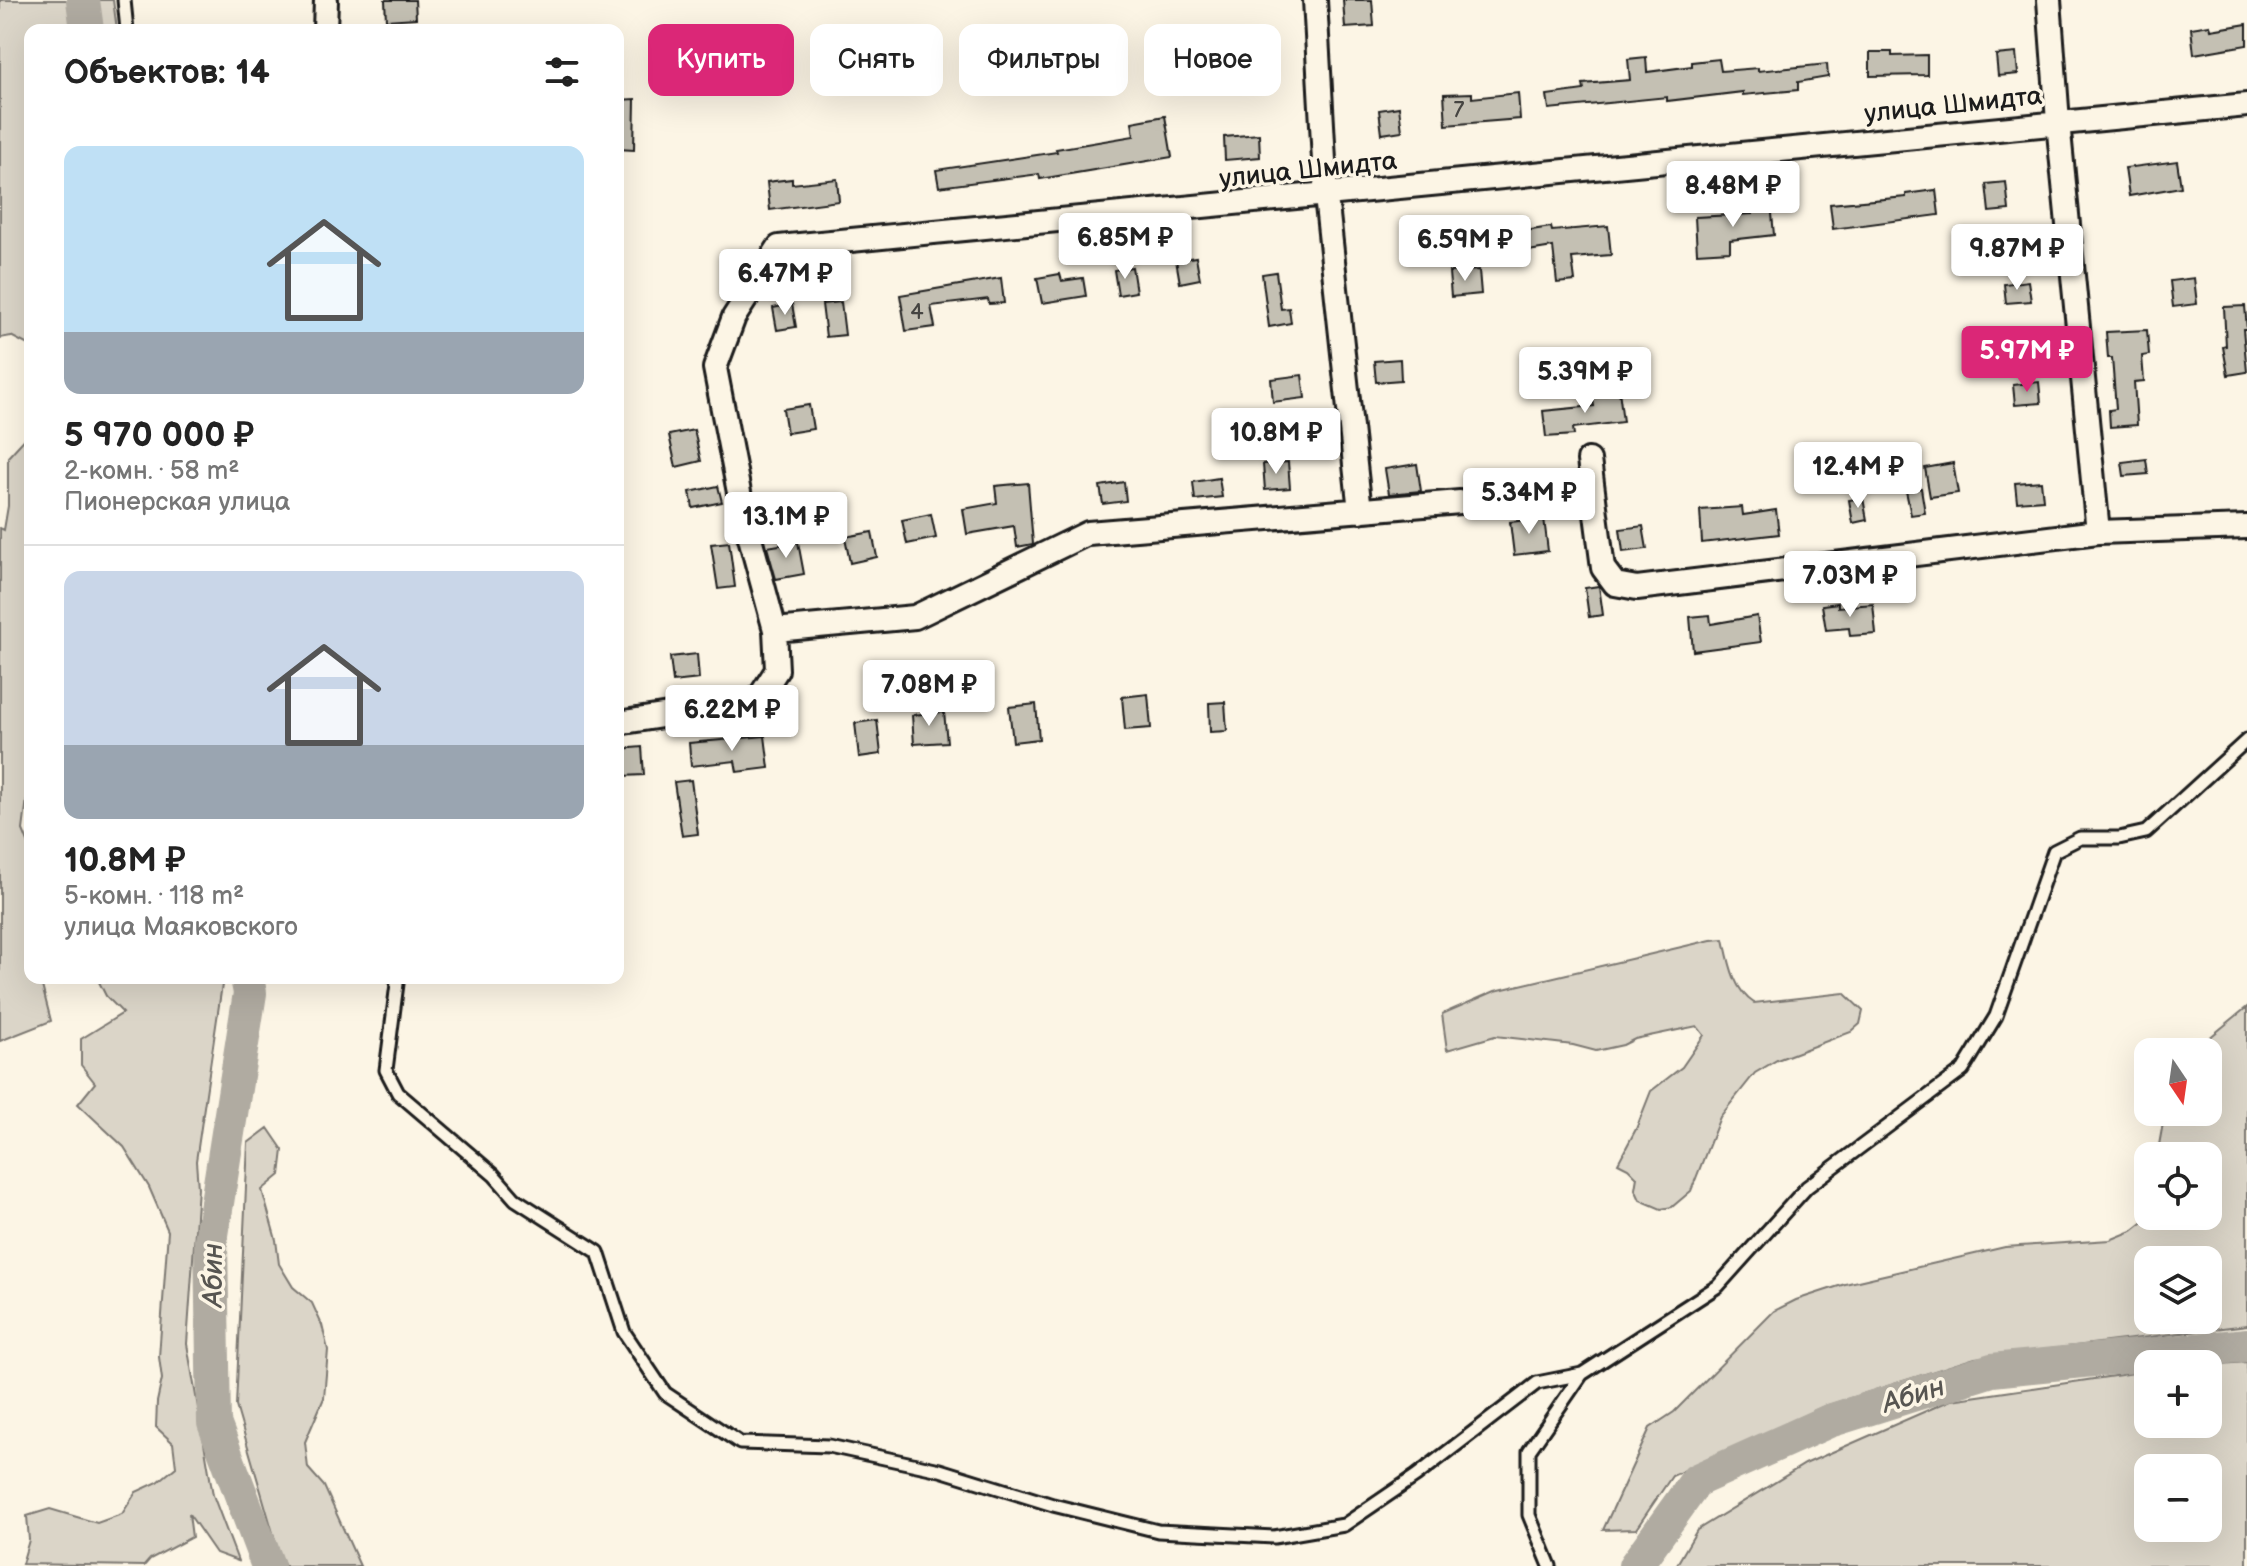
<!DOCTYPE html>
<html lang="ru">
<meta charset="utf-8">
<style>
body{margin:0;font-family:"Balsamiq Sans",sans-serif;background:#f2f2f2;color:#222;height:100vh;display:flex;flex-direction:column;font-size:30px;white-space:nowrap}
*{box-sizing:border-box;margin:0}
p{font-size:26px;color:#767676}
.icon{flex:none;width:44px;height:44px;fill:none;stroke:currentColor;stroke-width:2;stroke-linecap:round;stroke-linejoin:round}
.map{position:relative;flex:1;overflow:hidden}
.panel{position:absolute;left:24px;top:24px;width:600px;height:960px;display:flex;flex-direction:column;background:#fff;border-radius:16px;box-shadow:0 8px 32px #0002}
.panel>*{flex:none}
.hud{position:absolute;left:648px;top:24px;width:760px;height:72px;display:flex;gap:16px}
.needle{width:52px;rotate:167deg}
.tools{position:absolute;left:2134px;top:1038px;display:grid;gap:16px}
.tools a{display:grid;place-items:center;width:88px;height:88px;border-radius:16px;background:#fff;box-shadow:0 8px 32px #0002;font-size:40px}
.price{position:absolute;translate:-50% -68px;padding:0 18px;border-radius:8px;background:#fff;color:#222;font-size:26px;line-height:52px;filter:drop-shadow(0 2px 4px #0008)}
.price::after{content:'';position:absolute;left:50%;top:48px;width:24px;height:18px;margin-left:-12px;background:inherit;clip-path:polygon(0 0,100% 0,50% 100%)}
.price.on{background:#db2777;color:#fff}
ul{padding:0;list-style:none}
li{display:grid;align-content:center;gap:16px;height:424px;padding:0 40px}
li+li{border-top:2px solid #e0e0e0}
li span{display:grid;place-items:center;height:248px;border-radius:16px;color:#555}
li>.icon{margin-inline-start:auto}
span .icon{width:144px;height:144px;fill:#fffc;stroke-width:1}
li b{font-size:34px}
h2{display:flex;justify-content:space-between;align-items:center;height:96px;padding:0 40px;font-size:34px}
.pill{padding:0 28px;border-radius:16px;background:#fff;box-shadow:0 8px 32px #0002;font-size:28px;line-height:72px}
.pill.on{background:#db2777;color:#fff}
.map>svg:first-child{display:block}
.green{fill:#dbd5c8;stroke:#7c7872;stroke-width:2;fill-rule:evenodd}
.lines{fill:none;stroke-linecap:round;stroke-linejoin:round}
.river{stroke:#b0aba1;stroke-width:34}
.building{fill:#c4c0b3;stroke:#1c1c1c;stroke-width:2}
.service-casing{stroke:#1c1c1c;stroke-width:17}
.minor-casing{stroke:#1c1c1c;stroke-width:28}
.service{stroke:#fcf5e5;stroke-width:11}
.minor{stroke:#fcf5e5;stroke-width:22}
.labels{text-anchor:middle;stroke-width:7;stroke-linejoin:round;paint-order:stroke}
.number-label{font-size:22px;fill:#464542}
.street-label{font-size:26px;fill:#1c1c1c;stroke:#fcf5e5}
.water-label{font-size:28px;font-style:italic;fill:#575551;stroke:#fcf5e5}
</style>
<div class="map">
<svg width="2247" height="1566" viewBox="0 0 2247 1566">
<rect width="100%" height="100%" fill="#fcf5e5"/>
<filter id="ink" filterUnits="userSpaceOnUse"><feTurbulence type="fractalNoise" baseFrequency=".0125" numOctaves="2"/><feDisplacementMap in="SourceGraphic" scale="16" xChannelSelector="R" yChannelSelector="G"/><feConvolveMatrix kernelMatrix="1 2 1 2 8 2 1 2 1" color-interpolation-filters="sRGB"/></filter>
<g filter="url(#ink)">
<path class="green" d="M 0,0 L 77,0 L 80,30 L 30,30 L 30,346 L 11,336 L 0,338 Z
M 96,0 L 113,0 L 117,30 L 100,30 Z
M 30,433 L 30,744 L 27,755 L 29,783 L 23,830 L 30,847 L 30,978 L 40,978 L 51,1021 L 0,1041 L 0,528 L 4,530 L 8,506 L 8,457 Z
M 1724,939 C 1729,962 1733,989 1754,1003 L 1844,993 L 1863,1011 L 1860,1024 L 1851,1032 L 1777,1060 L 1755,1073 L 1720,1117 L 1691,1191 L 1672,1207 L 1661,1209 L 1640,1200 L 1635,1189 L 1637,1177 L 1628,1168 L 1618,1163 L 1636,1129 L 1651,1091 L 1682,1067 L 1704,1035 L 1697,1026 L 1635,1039 L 1623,1045 L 1596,1051 L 1573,1045 L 1495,1036 L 1447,1050 L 1442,1014 L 1495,991 L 1711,940 Z
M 97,978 L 223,978 L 196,1161 L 198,1188 L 187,1344 L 213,1495 L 238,1561 L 216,1553 L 189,1514 L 192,1537 L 150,1559 L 144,1566 L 22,1564 L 29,1540 L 27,1516 L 50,1509 L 97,1523 L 122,1514 L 136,1492 L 158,1482 L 176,1467 L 173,1443 L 156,1427 L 157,1402 L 162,1379 L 159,1357 L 168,1231 L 149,1187 L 124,1147 L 78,1104 L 95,1083 L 81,1065 L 81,1039 L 123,1013 L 106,996 Z
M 2247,1007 L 2247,1325 L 1975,1358 L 1822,1407 L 1672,1476 L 1636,1529 L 1603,1530 L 1650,1428 L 1674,1412 L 1774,1311 L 1796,1300 L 1845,1284 L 2005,1247 L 2110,1240 L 2132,1231 L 2151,1216 L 2208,1216 L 2208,1156 L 2157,1156 L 2165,1112 L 2208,1112 L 2208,1052 L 2192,1052 ZM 2148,1260 L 2208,1260 L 2208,1320 L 2148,1320 Z
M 268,1128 L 283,1150 L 280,1175 L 262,1190 L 276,1240 L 279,1264 L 293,1287 L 312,1303 L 322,1325 L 328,1350 L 324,1398 L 305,1442 L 308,1468 L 324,1486 L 360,1566 L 285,1566 L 278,1550 L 236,1406 L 248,1143 Z
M 2247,1362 L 2247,1566 L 1676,1566 L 1697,1530 L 1805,1464 L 1951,1400 L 2148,1371 L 2148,1424 L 2208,1424 L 2208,1365 ZM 2148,1468 L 2208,1468 L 2208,1528 L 2148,1528 Z"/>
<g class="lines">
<path class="river" d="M 83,0 L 87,30
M 247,978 L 250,993 L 211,1241 L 214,1423 L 268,1566
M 1635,1566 L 1697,1480 L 1829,1421 L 1992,1370 L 2247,1345"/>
</g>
<path class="building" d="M 385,0 L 415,0 L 416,18 L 386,20 Z
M 1343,0 L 1372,0 L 1374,26 L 1345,28 Z
M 2247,24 L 2247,45 L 2194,54 L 2191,28 L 2210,25 L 2211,30 Z
M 1264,34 L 1268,51 L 1245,56 L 1241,38 Z
M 1870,52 L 1892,52 L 1892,56 L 1927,55 L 1927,75 L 1870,76 Z
M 2016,53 L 2018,74 L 1998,76 L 1996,55 Z
M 1646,57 L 1647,72 L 1692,66 L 1692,62 L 1719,59 L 1721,71 L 1758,68 L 1758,71 L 1827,64 L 1828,77 L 1798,82 L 1798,90 L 1743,95 L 1743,92 L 1667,101 L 1667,97 L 1549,109 L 1547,95 L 1584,90 L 1583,84 L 1630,80 L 1628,59 Z
M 1472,93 L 1472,98 L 1518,93 L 1520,119 L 1446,125 L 1444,94 Z
M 635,99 L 634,150 L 618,149 L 618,100 Z
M 1399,107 L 1402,131 L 1382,134 L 1379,110 Z
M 1165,116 L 1172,157 L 1040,179 L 1039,174 L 939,187 L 936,170 L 1057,152 L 1056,149 L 1134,136 L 1132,122 Z
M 1259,134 L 1260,157 L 1225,160 L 1224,137 Z
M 2177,161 L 2181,187 L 2129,196 L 2125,168 Z
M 792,179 L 792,184 L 837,179 L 839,201 L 770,210 L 767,182 Z
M 2006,182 L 2009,210 L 1989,212 L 1986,184 Z
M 1936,190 L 1939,215 L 1833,229 L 1830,204 L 1906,197 L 1906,194 Z
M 1771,203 L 1774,235 L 1730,240 L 1730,251 L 1697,253 L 1695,217 L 1752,214 L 1751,205 Z
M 1608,226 L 1611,255 L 1572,258 L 1575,281 L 1557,283 L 1553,247 L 1522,252 L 1522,257 L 1501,259 L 1499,235 L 1551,227 L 1552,231 Z
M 1196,257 L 1200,279 L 1180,283 L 1176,260 Z
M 1132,267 L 1136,292 L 1118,295 L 1114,270 Z
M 1479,270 L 1481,294 L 1451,297 L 1449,272 Z
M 1276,272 L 1281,309 L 1289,308 L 1291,323 L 1269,327 L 1262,274 Z
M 1060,274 L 1062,281 L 1083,278 L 1086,296 L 1042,303 L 1037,278 Z
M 1001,278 L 1004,303 L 989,304 L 988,299 L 931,306 L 935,327 L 906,331 L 900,295 Z
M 2194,278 L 2197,304 L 2173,307 L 2170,281 Z
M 2028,281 L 2031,301 L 2006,303 L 2004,284 Z
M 841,302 L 845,335 L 826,337 L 822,304 Z
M 792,304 L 796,327 L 777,330 L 773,308 Z
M 2245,306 L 2247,329 L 2243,329 L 2247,372 L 2228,375 L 2223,347 L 2226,346 L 2224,307 Z
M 2147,330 L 2149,355 L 2142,356 L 2144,381 L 2134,382 L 2137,425 L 2110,427 L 2109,410 L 2116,409 L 2112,358 L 2108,358 L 2106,332 Z
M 1400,359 L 1401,380 L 1376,382 L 1374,361 Z
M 1302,375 L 1305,398 L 1273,402 L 1271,379 Z
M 2039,382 L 2041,403 L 2015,405 L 2013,385 Z
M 1619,390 L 1623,422 L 1573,428 L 1574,435 L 1546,437 L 1543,411 L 1594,406 L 1592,393 Z
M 809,405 L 813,429 L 787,433 L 783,409 Z
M 694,430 L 701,461 L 676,467 L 669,435 Z
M 2146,459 L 2148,474 L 2124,476 L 2122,462 Z
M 1288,462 L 1290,488 L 1265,490 L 1263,464 Z
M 1953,463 L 1958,493 L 1930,497 L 1925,468 Z
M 1417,464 L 1421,491 L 1389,494 L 1385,469 Z
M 1219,478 L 1222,497 L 1195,500 L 1193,482 Z
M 2041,481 L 2043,500 L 2017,502 L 2015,483 Z
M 1124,482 L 1126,501 L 1103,504 L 1100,486 Z
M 1028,483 L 1033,544 L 1017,547 L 1014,526 L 967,534 L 963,509 L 997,503 L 995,486 Z
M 718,486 L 722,502 L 693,508 L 690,492 Z
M 1921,488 L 1925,513 L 1911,515 L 1906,491 Z
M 1863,498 L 1867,520 L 1853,523 L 1849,500 Z
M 1742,507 L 1743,515 L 1776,510 L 1779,534 L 1702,543 L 1700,510 Z
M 931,514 L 936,538 L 907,544 L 902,520 Z
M 1544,518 L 1548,551 L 1514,555 L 1510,522 Z
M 1643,526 L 1647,549 L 1623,552 L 1620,529 Z
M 872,532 L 877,557 L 850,563 L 845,537 Z
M 729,542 L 735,587 L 718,589 L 711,544 Z
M 798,542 L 804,574 L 776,579 L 767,547 Z
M 1599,586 L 1603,615 L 1589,617 L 1585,588 Z
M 1838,603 L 1838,607 L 1873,604 L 1876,634 L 1850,636 L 1849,628 L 1826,630 L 1822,605 Z
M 1710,615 L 1711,624 L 1757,616 L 1761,642 L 1693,651 L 1690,617 Z
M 697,654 L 699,679 L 673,682 L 670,657 Z
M 1148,694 L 1151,728 L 1125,730 L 1122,697 Z
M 1225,702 L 1227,731 L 1210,732 L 1209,703 Z
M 1036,704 L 1039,739 L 1013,742 L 1009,707 Z
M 944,712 L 947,742 L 914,744 L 912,715 Z
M 877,720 L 881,754 L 859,757 L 855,723 Z
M 765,736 L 769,768 L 737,772 L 735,761 L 691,766 L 689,743 Z
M 642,747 L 644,775 L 622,776 L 619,749 Z
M 691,780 L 698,834 L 682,836 L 674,782 Z"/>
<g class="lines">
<defs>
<path id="service" d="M 124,0 L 127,30
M 395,978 L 397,984 L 386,1070 L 398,1093 L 494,1175 L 515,1199 L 598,1252 L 624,1332 L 665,1393 L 740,1443 L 829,1446 L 940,1470 L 1053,1505 L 1158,1531 L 1274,1537 L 1344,1525 L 1416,1476 L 1537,1383 L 1582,1374
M 1550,1566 L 1529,1515 L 1529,1451 L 1582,1374 L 1718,1286 L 1807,1187 L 1963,1070 L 1996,1016 L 2054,851 L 2080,838 L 2119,838 L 2146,832 L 2247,740"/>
<path id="minor" d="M 1315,0 L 1326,196 L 1360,511
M 2049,0 L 2058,122 L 2098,532
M 325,30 L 326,0
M 1589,460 L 1603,568 L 1615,584 L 1637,588 L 2098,532 L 2247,527
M 775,630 L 915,617 L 1088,533 L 1460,502
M 618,723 L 757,701 L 777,670 L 775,630 L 742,508 L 715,368 L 734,317 L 779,247 L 2247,105"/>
</defs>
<use href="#service" class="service-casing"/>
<use href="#minor" class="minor-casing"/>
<use href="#service" class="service"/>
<use href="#minor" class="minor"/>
</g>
</g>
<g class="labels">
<g class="number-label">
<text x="1459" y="117">7</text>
<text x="917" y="319">4</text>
</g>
<g class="street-label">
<text transform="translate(1953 104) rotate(-6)" y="9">улица Шмидта</text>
<text transform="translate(1308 169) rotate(-6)" y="9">улица Шмидта</text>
</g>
<g class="water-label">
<text transform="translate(212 1275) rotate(-90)" y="10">Абин</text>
<text transform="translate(1913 1394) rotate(-17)" y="10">Абин</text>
</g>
</g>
</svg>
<div class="tools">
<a><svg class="needle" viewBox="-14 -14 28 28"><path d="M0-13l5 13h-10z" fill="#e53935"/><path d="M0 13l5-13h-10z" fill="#767676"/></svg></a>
<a><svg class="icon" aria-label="locate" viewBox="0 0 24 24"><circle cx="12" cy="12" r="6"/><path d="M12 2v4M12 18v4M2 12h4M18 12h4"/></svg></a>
<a><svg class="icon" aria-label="layers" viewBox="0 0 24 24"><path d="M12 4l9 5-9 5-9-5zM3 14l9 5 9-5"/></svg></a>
<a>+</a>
<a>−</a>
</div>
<b class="price" style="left:1733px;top:229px">8.48M ₽</b>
<b class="price" style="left:1125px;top:281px">6.85M ₽</b>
<b class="price" style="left:1465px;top:283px">6.59M ₽</b>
<b class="price" style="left:2017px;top:292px">9.87M ₽</b>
<b class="price" style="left:785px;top:317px">6.47M ₽</b>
<b class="price on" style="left:2027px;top:394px">5.97M ₽</b>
<b class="price" style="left:1585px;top:415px">5.39M ₽</b>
<b class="price" style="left:1276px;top:476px">10.8M ₽</b>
<b class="price" style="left:1858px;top:510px">12.4M ₽</b>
<b class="price" style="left:1529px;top:536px">5.34M ₽</b>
<b class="price" style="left:786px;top:560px">13.1M ₽</b>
<b class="price" style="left:1850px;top:619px">7.03M ₽</b>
<b class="price" style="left:929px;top:728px">7.08M ₽</b>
<b class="price" style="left:732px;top:753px">6.22M ₽</b>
<div class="hud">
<a class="pill on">Купить</a>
<a class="pill">Снять</a>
<a class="pill">Фильтры</a>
<a class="pill">Новое</a>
</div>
<section class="panel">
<h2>Объектов: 14<svg class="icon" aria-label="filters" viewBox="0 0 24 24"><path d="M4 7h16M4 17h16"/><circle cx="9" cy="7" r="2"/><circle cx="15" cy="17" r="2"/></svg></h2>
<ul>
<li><span style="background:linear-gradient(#bfe0f5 75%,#9aa5b1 0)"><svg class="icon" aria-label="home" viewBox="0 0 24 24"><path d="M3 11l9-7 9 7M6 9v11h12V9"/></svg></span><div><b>5 970 000 ₽</b><p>2-комн. · 58 m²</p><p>Пионерская улица</p></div></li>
<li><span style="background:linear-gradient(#c9d6e8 70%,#9aa5b1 0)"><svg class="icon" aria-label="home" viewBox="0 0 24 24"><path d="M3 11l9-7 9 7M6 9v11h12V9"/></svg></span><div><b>10.8M ₽</b><p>5-комн. · 118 m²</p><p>улица Маяковского</p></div></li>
</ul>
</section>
</div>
